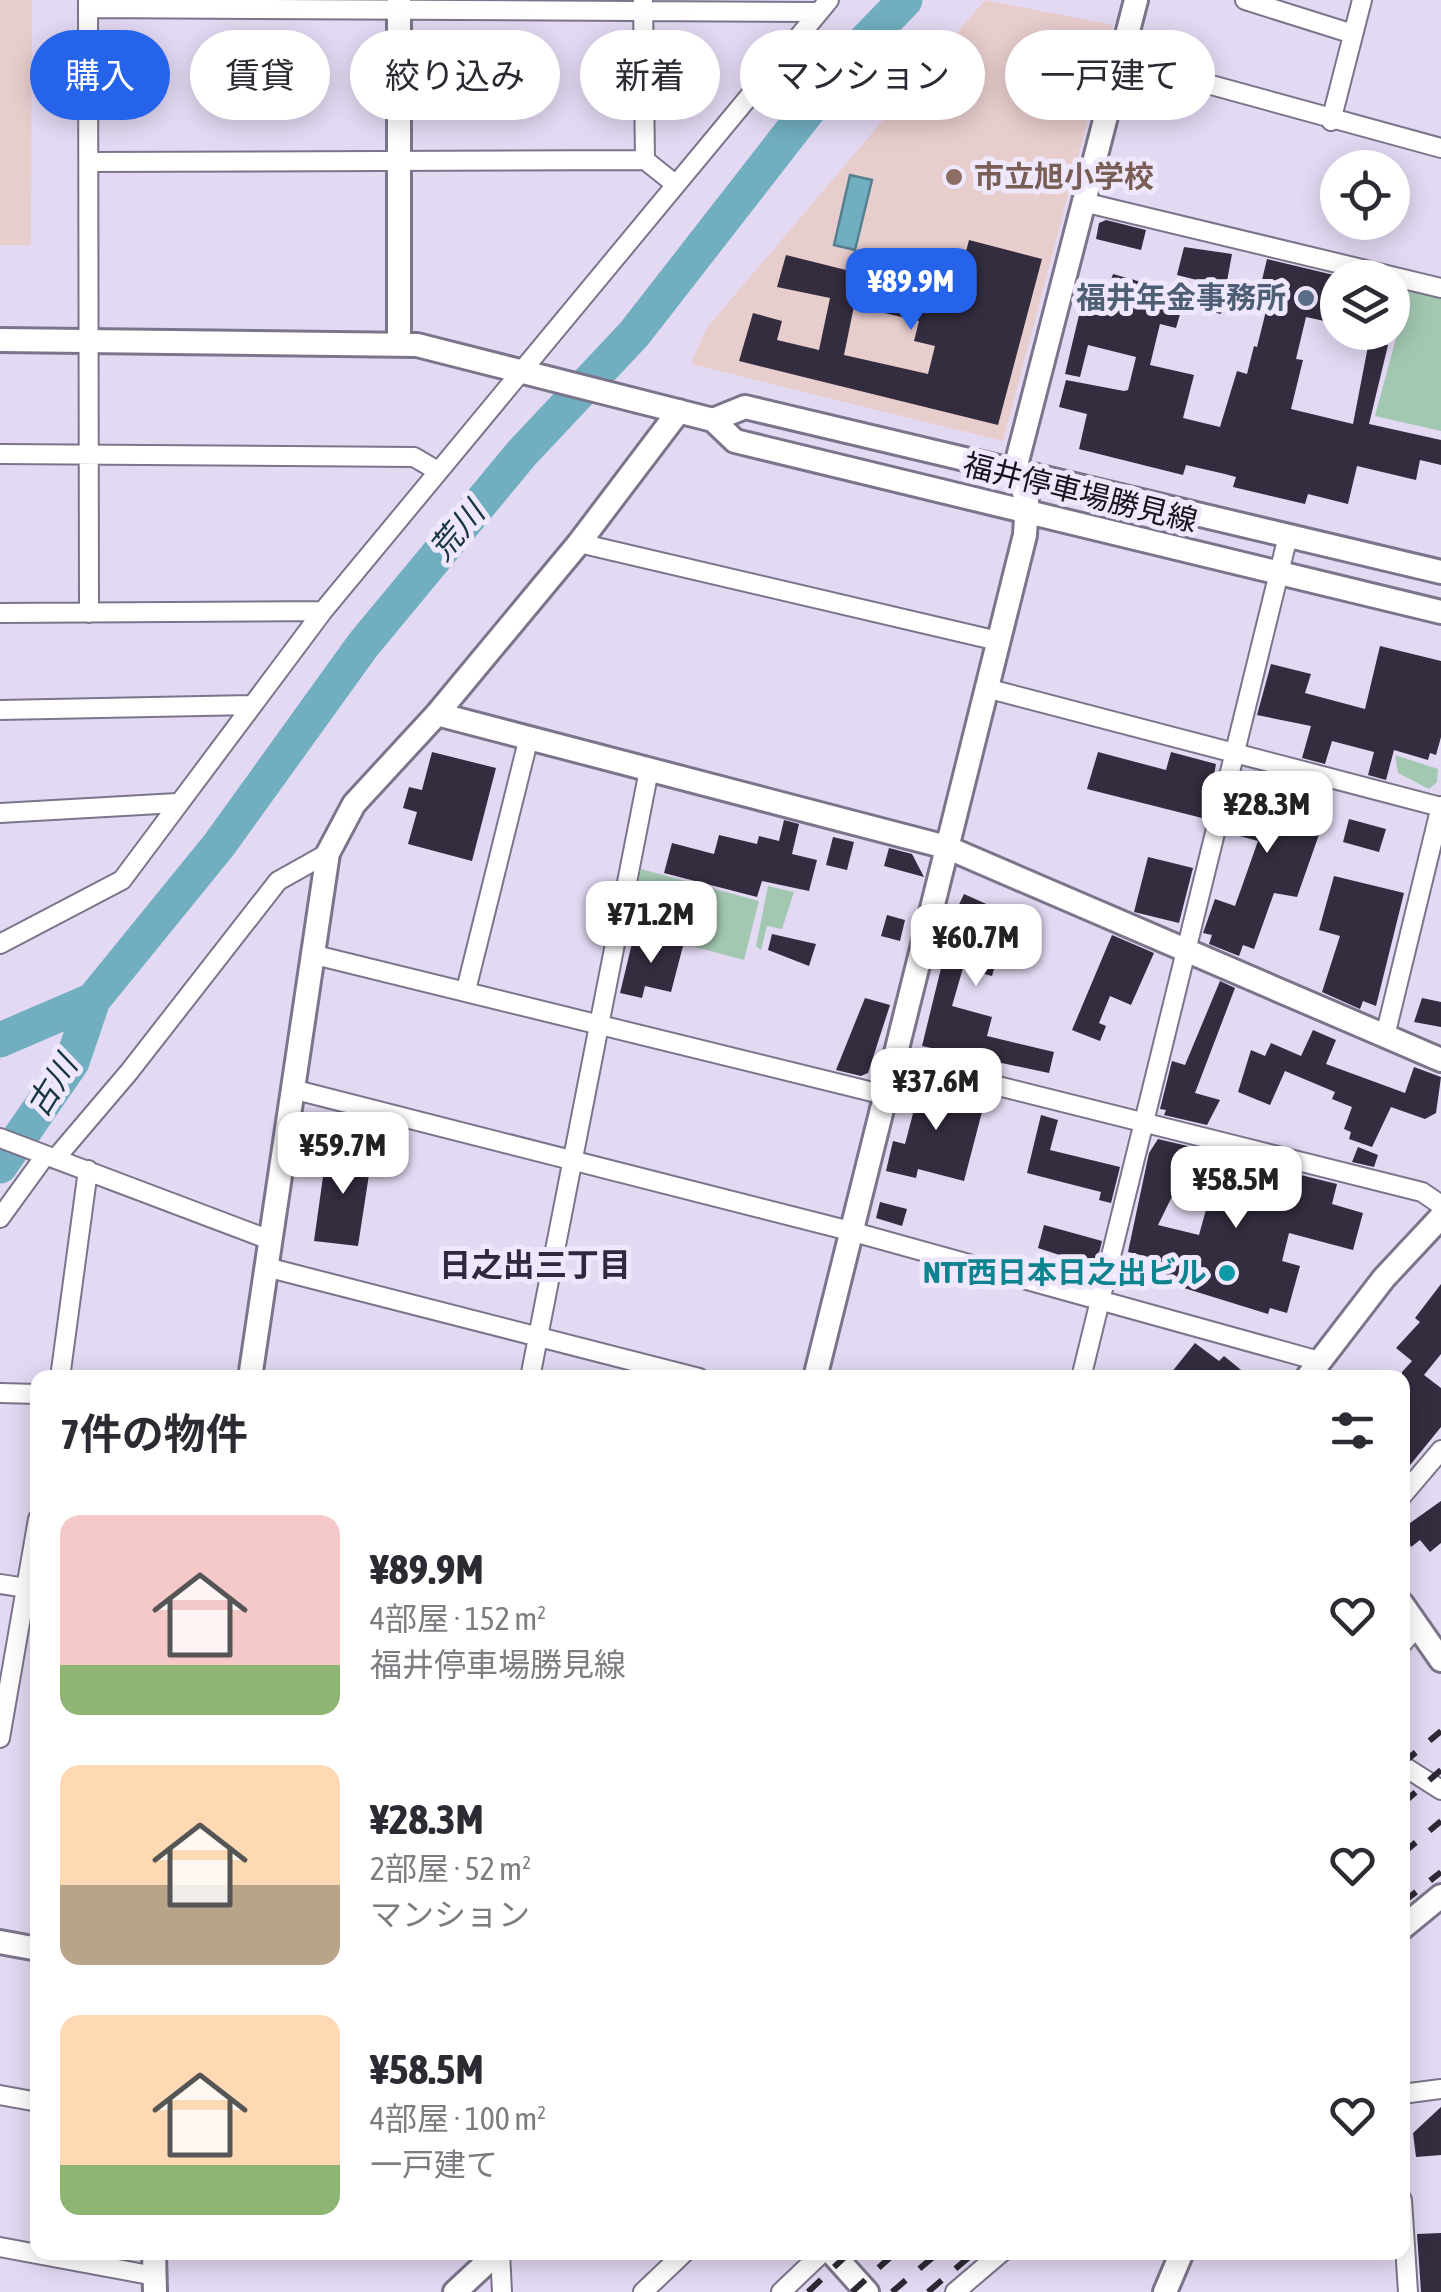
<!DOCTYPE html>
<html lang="ja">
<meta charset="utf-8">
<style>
body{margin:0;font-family:"Asap Condensed","Noto Sans JP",sans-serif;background:#f2f2f3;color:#2b2b33;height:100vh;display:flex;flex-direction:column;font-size:38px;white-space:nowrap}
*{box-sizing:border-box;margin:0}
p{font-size:32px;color:#7c7c81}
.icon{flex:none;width:55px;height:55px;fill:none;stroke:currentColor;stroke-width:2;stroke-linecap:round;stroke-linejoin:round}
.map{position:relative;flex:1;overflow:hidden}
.details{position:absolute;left:30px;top:1370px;width:1380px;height:890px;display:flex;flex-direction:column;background:#fff;border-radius:20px;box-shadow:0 5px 25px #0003}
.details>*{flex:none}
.banner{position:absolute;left:30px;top:30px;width:1382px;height:90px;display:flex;gap:20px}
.controls{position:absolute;left:1320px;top:150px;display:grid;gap:20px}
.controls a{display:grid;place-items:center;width:90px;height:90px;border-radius:50%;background:#fff;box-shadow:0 5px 25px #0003;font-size:50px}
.price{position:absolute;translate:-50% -85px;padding:0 22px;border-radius:20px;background:#fff;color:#222;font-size:32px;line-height:65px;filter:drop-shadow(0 2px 5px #0008)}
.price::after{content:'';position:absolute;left:50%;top:60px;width:30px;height:22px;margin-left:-15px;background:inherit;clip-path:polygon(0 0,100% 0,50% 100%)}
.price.current{background:#2563eb;color:#fff}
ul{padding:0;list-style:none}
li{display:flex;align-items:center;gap:30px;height:250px;padding:0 30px}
li span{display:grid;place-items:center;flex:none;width:280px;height:200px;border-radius:20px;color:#555}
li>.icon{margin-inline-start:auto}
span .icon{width:120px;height:120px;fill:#fffc;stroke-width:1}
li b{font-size:42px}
h2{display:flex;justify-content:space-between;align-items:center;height:120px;padding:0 30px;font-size:42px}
.tag{padding:0 35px;border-radius:45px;background:#fff;box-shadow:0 5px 25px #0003;font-size:35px;line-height:90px}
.tag.current{background:#2563eb;color:#fff}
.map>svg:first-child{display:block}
.education{fill:#e8cdcd}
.green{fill:#a3c8b2}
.water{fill:#71afc0;stroke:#56808f;stroke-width:2.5}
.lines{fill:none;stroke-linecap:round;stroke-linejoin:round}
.river{stroke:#71afc0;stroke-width:35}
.building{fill:#342c3f;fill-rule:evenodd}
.street-casing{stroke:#7c748a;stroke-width:22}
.secondary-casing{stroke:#7c748a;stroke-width:28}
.street{stroke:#fff;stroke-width:18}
.secondary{stroke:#fff;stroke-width:22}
.rail{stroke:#2d2934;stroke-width:6;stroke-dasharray:18 18;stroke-linecap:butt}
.education-dot{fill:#8d6e63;stroke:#efe7fc;stroke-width:4}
.service-dot{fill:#5c6f8a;stroke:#efe7fc;stroke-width:4}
.culture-dot{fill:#0f9aa8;stroke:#efe7fc;stroke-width:4}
.labels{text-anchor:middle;stroke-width:10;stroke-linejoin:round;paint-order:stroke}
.education-label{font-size:30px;font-weight:bold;fill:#785e54;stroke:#efe7fc;text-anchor:start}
.service-label{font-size:30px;font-weight:bold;fill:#4e5e75;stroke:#efe7fc;text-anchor:end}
.street-label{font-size:30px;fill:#16131c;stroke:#efe7fc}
.culture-label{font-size:30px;font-weight:bold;fill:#0d838f;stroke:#efe7fc;text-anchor:end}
.water-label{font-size:32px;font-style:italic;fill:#17363e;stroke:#efe7fc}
.neighbourhood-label{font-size:32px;font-weight:bold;fill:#30293c;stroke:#efe7fc}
</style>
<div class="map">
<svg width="1441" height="2292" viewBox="0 0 1441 2292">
<rect width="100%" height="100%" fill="#e3d9f3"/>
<path class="education" d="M 0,0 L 32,0 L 31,245 L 0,245 Z
M 985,0 L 1113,25 L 1003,441 L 691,364 L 706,329 Z"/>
<path class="green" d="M 1409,290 L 1441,299 L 1441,431 L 1375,416 Z
M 1395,755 L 1438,769 L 1437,782 L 1429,789 L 1398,773 Z
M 641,869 L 759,901 L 744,960 L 629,929 Z
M 768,886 L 794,892 L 782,929 L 767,926 L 761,950 L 756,946 Z"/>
<path class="water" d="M 850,175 L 872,180 L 855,250 L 834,245 Z"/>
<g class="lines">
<path class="river" d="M 0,1040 L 93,1000 L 219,845 L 363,645 L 522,453 L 634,334 L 848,59 L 905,0
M 0,1166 L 72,1062 L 93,1000"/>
</g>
<path class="building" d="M 1106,220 L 1146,230 L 1141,250 L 1096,239 L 1099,223 Z
M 969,240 L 1042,259 L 998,425 L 739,361 L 753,313 L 782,321 L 777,340 L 819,350 L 830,298 L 777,287 L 786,255 L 954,297 ZM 854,306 L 919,321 L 914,341 L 935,346 L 928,374 L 844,355 Z
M 1184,247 L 1232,254 L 1221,314 L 1195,308 L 1201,281 L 1177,275 Z
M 1267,259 L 1338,276 L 1338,324 L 1306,317 L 1296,359 L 1303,360 L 1291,409 L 1353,424 L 1369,341 L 1388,345 L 1369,424 L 1441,440 L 1441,465 L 1420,460 L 1416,480 L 1357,466 L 1348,504 L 1308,494 L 1305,504 L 1233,487 L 1236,477 L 1225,474 L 1186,465 L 1183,475 L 1079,449 L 1087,414 L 1059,407 L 1066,380 L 1124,391 L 1128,390 L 1136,357 L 1088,345 L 1080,377 L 1065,374 L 1080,311 L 1099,315 L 1113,274 L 1166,289 L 1162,306 L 1181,311 L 1176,328 L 1160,324 L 1150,365 L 1194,375 L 1183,418 L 1220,427 L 1237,371 L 1247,374 L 1254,346 L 1257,347 L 1267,307 L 1256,305 Z
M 1380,646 L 1441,661 L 1441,737 L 1436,755 L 1430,753 L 1428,760 L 1394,750 L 1386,780 L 1368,775 L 1374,752 L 1332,741 L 1325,764 L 1302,758 L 1311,726 L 1257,715 L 1271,664 L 1311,674 L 1305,693 L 1365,709 Z
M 432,752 L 496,768 L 472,861 L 408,844 L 417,812 L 403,808 L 409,787 L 422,790 Z
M 1098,752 L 1166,770 L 1171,752 L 1216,764 L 1206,819 L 1087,789 Z
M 1248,772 L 1317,788 L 1313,805 L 1328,809 L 1297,897 L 1274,893 L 1254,949 L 1243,945 L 1239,956 L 1209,944 L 1212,935 L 1203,933 L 1215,899 L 1235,906 L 1258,841 L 1229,833 L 1237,796 L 1242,797 Z
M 1349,819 L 1386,829 L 1379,852 L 1343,842 Z
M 784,820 L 799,824 L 792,854 L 817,860 L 809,891 L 762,881 L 757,897 L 664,873 L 672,843 L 714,854 L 719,835 L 757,844 L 759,836 L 779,841 Z
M 833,837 L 854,842 L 847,870 L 826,865 Z
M 889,848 L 912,854 L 924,877 L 884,866 Z
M 1148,857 L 1193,868 L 1179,923 L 1134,912 Z
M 1334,876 L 1404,893 L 1376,1006 L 1363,1001 L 1360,1009 L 1322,992 L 1340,936 L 1319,930 Z
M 964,894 L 1022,920 L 1005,958 L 998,955 L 992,976 L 963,968 L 952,1006 L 992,1017 L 987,1036 L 1054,1052 L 1049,1073 L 922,1046 L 954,915 Z
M 887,915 L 905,920 L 900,941 L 881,936 Z
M 772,934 L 816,944 L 809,966 L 768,950 Z
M 634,935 L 683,946 L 671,992 L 645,986 L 642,998 L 620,993 Z
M 1112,935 L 1154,953 L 1131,1005 L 1110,996 L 1099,1023 L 1106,1026 L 1100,1041 L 1072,1030 Z
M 1220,981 L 1235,988 L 1195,1093 L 1220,1100 L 1207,1125 L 1164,1115 L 1166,1110 L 1160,1109 L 1172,1061 L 1185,1065 Z
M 865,998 L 890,1005 L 868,1073 L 861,1076 L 836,1070 Z
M 1422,998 L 1441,1002 L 1441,1027 L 1414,1022 Z
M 1313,1030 L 1336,1040 L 1326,1064 L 1405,1093 L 1414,1067 L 1441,1077 L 1436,1113 L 1425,1119 L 1391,1107 L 1372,1147 L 1349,1139 L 1351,1132 L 1344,1129 L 1352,1107 L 1332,1099 L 1335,1092 L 1285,1071 L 1270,1105 L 1238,1092 L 1251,1050 L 1265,1056 L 1271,1043 L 1301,1056 Z
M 909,1077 L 954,1089 L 951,1099 L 983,1108 L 964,1181 L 918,1169 L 916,1178 L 886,1171 L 893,1141 L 905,1144 L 916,1102 L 903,1099 Z
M 1041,1115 L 1058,1120 L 1050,1150 L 1120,1167 L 1111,1203 L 1099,1200 L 1101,1192 L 1027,1173 Z
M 1158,1139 L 1196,1148 L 1158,1225 L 1199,1235 L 1216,1173 L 1222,1175 L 1224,1165 L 1240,1169 L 1238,1179 L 1270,1188 L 1272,1180 L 1286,1183 L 1289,1172 L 1337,1184 L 1332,1204 L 1363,1213 L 1353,1250 L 1289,1233 L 1282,1261 L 1300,1266 L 1287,1313 L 1270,1308 L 1268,1314 L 1155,1279 L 1161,1260 L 1128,1252 L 1149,1153 Z
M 1358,1147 L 1378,1155 L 1374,1167 L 1352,1162 Z
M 327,1148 L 372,1155 L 358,1246 L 314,1241 Z
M 880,1202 L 907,1209 L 902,1226 L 876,1218 Z
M 1044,1225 L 1102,1241 L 1097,1261 L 1083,1257 L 1081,1262 L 1038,1248 Z
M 1441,1284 L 1441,1354 L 1424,1375 L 1441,1388 L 1441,1427 L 1402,1475 L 1402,1372 L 1412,1361 L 1396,1348 L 1420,1322 L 1415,1318 Z
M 1195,1343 L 1219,1361 L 1224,1356 L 1251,1378 L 1167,1378 Z
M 1441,1501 L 1441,1543 L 1430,1552 L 1420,1540 L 1411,1547 L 1403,1528 Z
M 1441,2107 L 1441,2155 L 1416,2157 L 1413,2133 Z
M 1441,2233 L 1441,2292 L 1421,2292 L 1417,2234 Z"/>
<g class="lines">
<defs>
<path id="street" d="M 88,0 L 89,613
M 643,0 L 645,160 L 675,184
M 1245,0 L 1353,34
M 88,8 L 818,12
M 1120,60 L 1441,148
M 1331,121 L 1362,0
M 89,162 L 645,160
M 1083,202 L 1441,288
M 0,454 L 414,457 L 436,470
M 579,543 L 998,641
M 0,613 L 323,611
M 986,688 L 1441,807
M 0,710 L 252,705
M 0,813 L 177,803
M 0,944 L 122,880 L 323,611 L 829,0
M 311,954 L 885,1095
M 466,990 L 528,741
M 1385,1036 L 1441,806
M 894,1060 L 1422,1192 L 1441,1205
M 292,1089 L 850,1231 L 1319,1361
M 0,1138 L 270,1240
M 55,1159 L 129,1072 L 278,881 L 328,853
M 0,1218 L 45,1156
M 266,1267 L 699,1378
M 60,1378 L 88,1170
M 530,1378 L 649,770
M 1081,1378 L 1288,536
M 0,1393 L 38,1394
M 1402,1496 L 1441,1450
M 0,1584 L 26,1588
M 1402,1644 L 1418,1625
M 0,1738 L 38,1519
M 1402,1765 L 1441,1790
M 1402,2094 L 1441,2089
M 0,2095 L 38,2102
M 1402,2200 L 1408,2292
M 0,2247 L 155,2276
M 500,2252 L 502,2292
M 643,2292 L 685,2252
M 781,2292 L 823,2252
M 955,2292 L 1002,2252"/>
<path id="secondary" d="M 399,0 L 399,344
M 0,340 L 417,345 L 713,420 L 735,441 L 1441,612
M 713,420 L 745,407 L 1441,572
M 437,714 L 946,847 L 1441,1060
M 250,1378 L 328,853 L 354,804 L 437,714 L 579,543 L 679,411
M 815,1378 L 1025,535 L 1027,501 L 1015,469 L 1136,0
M 1307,1378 L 1384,1278 L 1441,1217
M 1402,1604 L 1441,1660
M 1402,1928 L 1441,1896
M 0,1942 L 38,1949
M 154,2252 L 155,2292
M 831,2252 L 867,2292
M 455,2292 L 498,2252
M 1165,2292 L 1182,2252"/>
</defs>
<use href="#street" class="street-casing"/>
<use href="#secondary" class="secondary-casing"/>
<use href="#street" class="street"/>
<use href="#secondary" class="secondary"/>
<path class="rail" d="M 1402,1764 L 1441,1731
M 1402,1804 L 1441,1770
M 1402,1854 L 1441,1821
M 1402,1903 L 1441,1872
M 808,2292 L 850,2252
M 852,2292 L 896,2252
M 892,2292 L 939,2252
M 928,2292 L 975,2252"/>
</g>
<circle class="education-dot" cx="954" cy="177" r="10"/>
<circle class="service-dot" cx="1306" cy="298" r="10"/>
<circle class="culture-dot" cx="1227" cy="1273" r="10"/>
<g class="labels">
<g class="education-label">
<text x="974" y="187">市立旭小学校</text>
</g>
<g class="service-label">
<text x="1286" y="308">福井年金事務所</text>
</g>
<g class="street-label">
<text transform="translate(1080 493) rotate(14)" y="10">福井停車場勝見線</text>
</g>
<g class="culture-label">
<text x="1207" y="1283">NTT西日本日之出ビル</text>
</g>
<g class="water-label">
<text transform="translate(457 531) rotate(-50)" y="11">荒川</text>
<text transform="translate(52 1086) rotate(-58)" y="11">古川</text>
</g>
<g class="neighbourhood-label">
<text x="535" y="1276">日之出三丁目</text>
</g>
</g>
</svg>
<div class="controls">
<a><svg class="icon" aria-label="locate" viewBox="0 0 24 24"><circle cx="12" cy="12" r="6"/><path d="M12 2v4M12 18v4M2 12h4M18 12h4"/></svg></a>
<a><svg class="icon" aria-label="layers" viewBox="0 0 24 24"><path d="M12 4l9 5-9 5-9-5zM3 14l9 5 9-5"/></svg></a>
</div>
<b class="price current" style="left:911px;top:333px">¥89.9M</b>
<b class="price" style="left:1267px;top:856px">¥28.3M</b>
<b class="price" style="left:651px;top:966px">¥71.2M</b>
<b class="price" style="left:976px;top:989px">¥60.7M</b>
<b class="price" style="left:936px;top:1133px">¥37.6M</b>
<b class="price" style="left:343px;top:1197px">¥59.7M</b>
<b class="price" style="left:1236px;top:1231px">¥58.5M</b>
<div class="banner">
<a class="tag current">購入</a>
<a class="tag">賃貸</a>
<a class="tag">絞り込み</a>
<a class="tag">新着</a>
<a class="tag">マンション</a>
<a class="tag">一戸建て</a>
</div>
<section class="details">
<h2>7件の物件<svg class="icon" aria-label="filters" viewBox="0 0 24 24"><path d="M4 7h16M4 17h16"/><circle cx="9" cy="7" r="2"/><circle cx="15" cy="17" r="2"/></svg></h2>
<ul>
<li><span style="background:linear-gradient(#f6c9c9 75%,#8fb573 0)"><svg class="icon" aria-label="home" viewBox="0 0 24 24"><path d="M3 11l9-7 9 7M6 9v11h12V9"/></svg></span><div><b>¥89.9M</b><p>4部屋 · 152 m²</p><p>福井停車場勝見線</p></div><svg class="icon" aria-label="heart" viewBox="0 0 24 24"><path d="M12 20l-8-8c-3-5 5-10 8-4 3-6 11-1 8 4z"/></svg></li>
<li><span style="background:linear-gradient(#ffd9b3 60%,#b9a48a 0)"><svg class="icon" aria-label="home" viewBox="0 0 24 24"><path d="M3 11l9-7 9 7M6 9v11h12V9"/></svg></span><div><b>¥28.3M</b><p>2部屋 · 52 m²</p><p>マンション</p></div><svg class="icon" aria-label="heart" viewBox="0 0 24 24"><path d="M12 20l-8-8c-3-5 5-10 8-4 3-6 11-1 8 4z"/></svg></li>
<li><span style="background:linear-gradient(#ffd9b3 75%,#8fb573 0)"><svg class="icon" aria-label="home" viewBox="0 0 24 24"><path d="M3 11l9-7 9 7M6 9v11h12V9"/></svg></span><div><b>¥58.5M</b><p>4部屋 · 100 m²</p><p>一戸建て</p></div><svg class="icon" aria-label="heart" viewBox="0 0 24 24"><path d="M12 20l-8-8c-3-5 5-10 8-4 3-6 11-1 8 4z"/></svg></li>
</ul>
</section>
</div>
